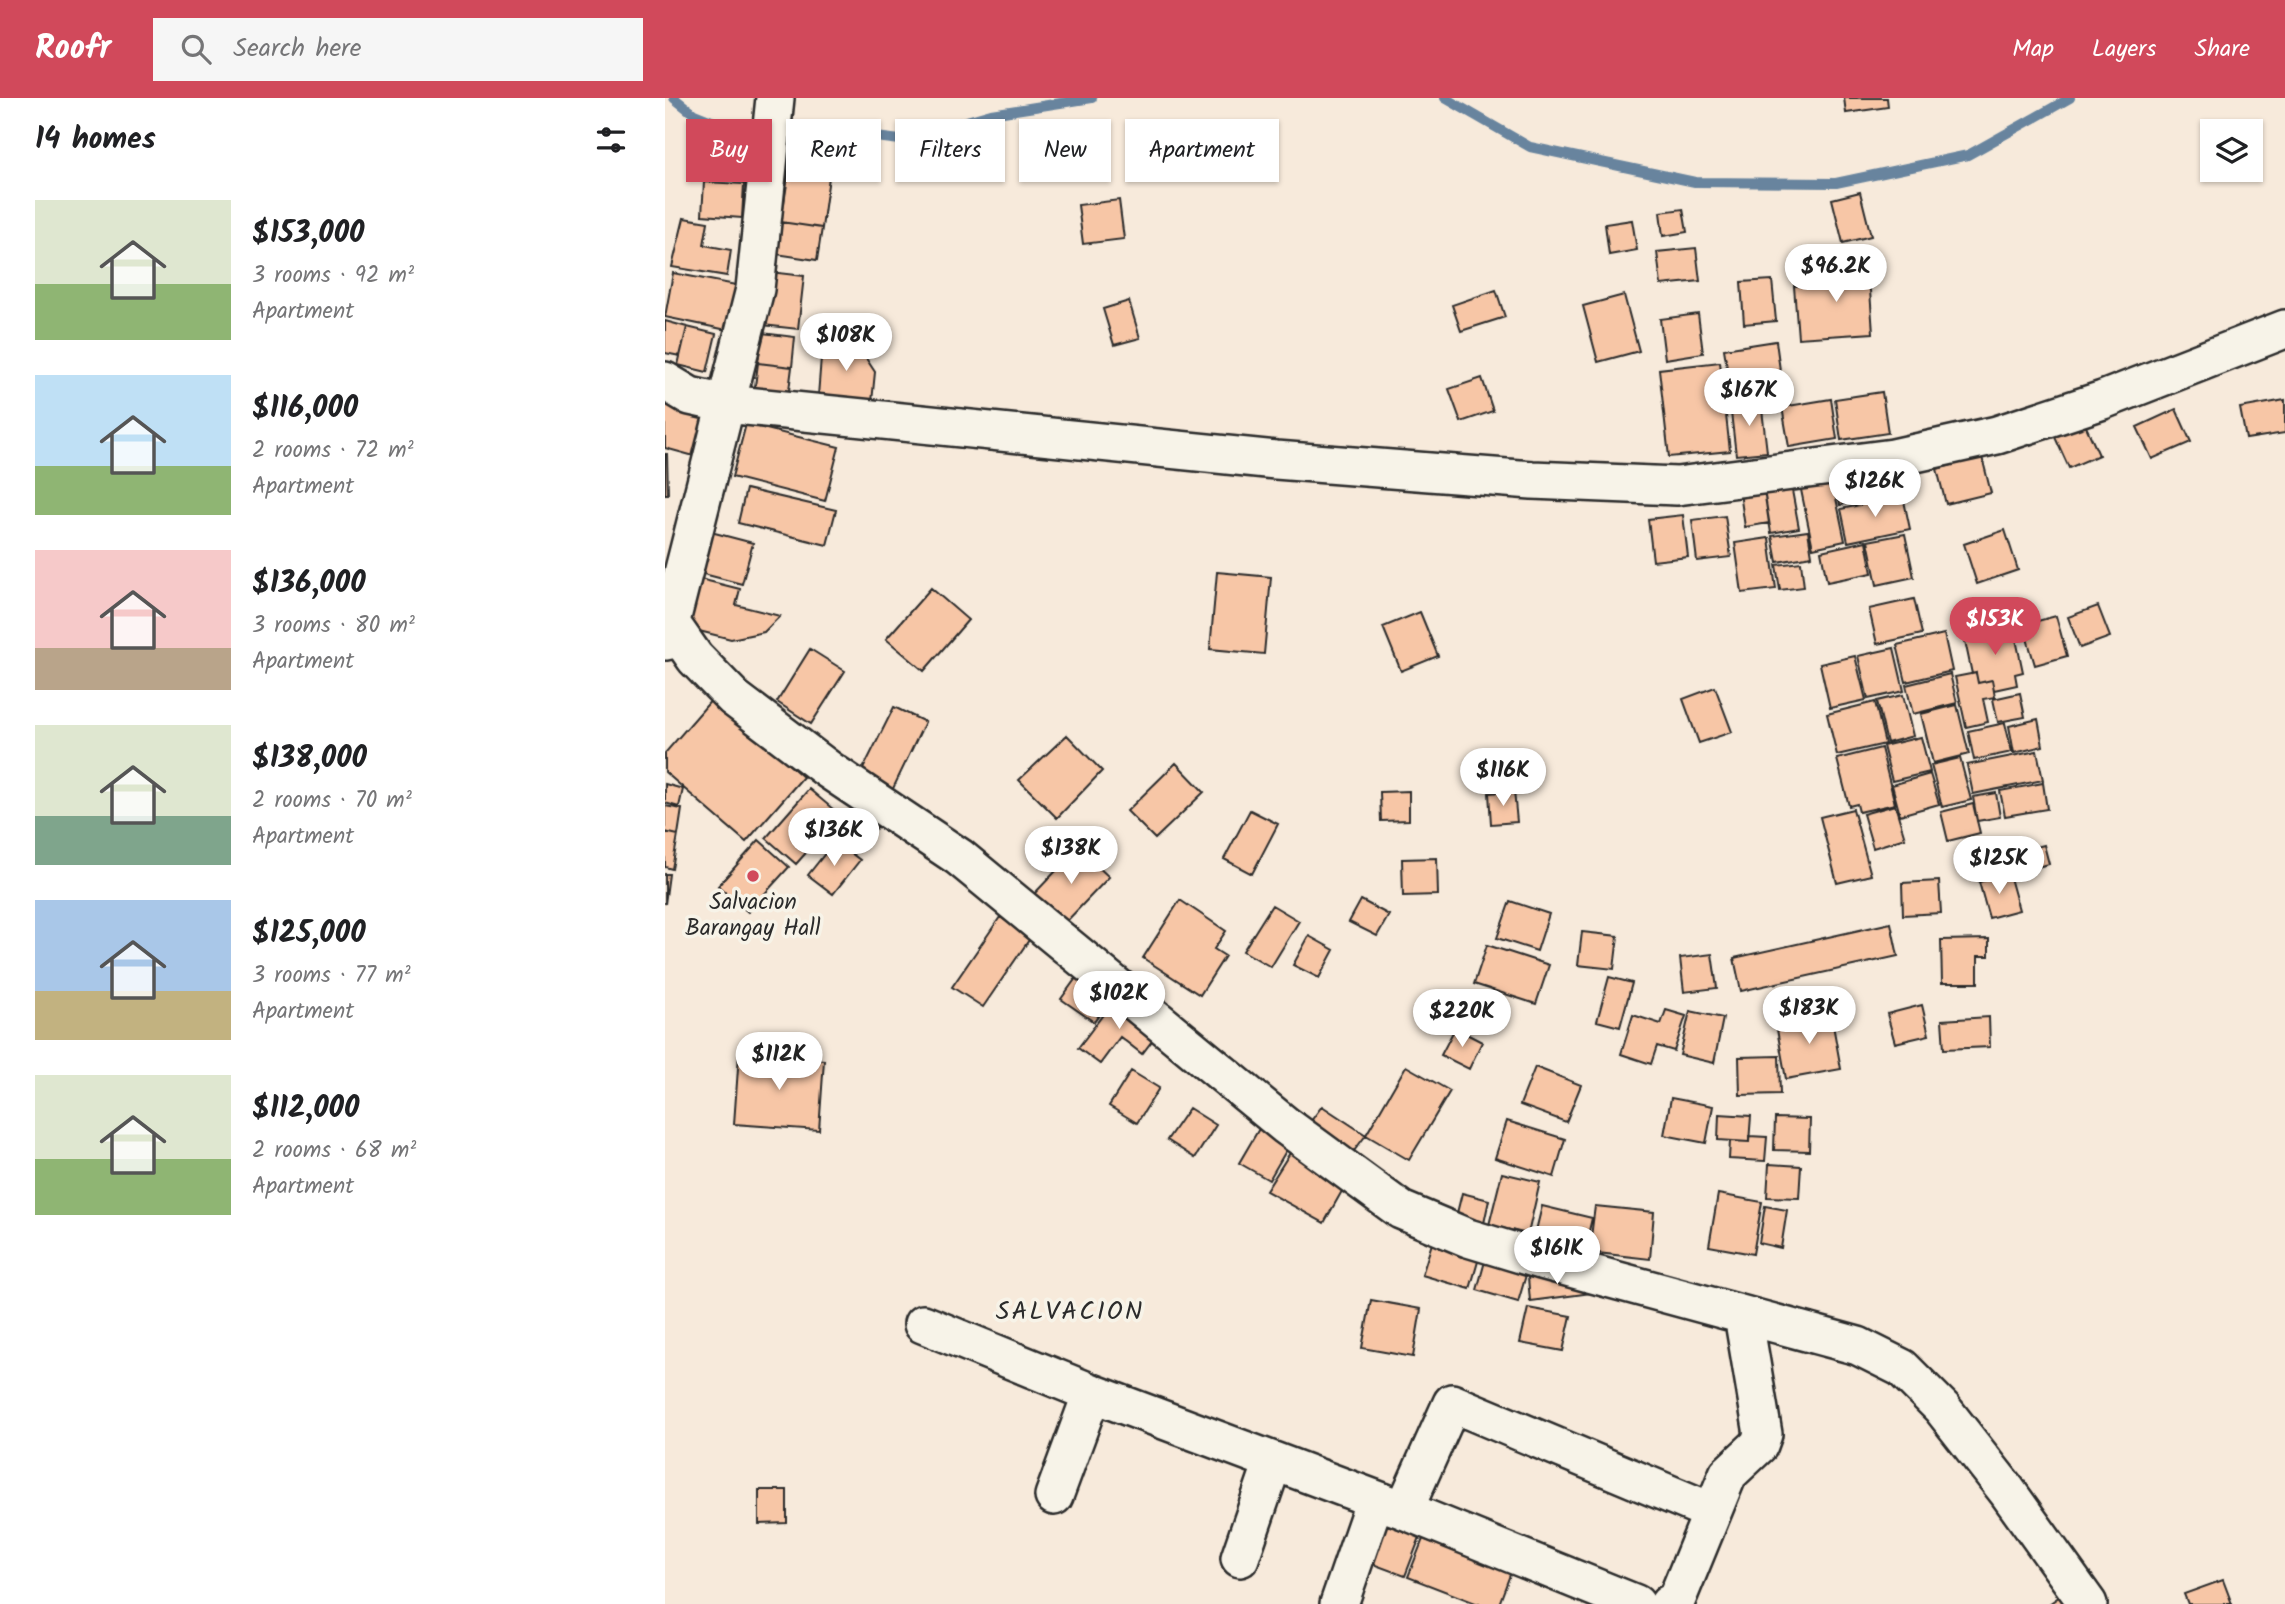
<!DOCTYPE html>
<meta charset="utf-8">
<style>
body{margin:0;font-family:Kalam,sans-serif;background:#f6f6f6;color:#202124;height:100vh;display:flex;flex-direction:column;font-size:26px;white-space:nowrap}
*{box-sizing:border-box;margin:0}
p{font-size:23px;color:#757577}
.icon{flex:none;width:38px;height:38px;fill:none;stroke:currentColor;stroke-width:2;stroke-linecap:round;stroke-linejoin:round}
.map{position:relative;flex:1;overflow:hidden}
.side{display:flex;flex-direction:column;background:#fff;width:665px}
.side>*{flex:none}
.top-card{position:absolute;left:21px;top:21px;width:665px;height:63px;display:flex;gap:14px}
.fabs{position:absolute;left:1535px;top:21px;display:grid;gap:14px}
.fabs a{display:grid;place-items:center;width:63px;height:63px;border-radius:0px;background:#fff;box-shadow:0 2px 5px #0004;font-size:35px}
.price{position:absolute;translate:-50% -60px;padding:0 16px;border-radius:24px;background:#fff;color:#222;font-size:23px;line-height:46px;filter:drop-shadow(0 2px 4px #0008)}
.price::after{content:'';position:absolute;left:50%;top:42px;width:21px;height:16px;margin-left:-10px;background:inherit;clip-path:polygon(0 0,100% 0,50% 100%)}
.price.active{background:#d1495b;color:#fff}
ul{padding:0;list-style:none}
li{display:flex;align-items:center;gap:21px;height:175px;padding:0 35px}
li span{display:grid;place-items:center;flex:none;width:196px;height:140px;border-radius:0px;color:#555}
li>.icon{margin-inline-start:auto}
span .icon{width:84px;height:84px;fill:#fffc;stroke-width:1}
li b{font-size:30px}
h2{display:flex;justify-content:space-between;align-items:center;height:84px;padding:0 35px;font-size:30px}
.chip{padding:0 24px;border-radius:0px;background:#fff;box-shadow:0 2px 5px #0004;font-size:24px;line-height:63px}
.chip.active{background:#d1495b;color:#fff}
header{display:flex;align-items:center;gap:42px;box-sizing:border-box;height:98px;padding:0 35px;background:#d1495b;color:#fff}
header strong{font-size:33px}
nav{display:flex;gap:38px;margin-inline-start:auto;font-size:24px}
.search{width:490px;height:63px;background:#f6f6f6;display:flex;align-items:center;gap:18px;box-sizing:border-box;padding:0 24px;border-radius:0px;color:#757577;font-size:26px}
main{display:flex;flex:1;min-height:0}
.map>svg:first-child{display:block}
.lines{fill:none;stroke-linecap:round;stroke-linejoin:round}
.stream{stroke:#67849e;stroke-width:10}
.building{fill:#f7c6a6;stroke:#2b2b2b;stroke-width:2}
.street-casing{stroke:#2b2b2b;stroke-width:42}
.street{stroke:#f7f3e8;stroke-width:37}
.poi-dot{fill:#d1495b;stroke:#f7f3e8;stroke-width:2.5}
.labels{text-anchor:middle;stroke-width:7;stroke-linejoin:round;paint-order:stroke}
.poi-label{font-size:23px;fill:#2b2b2b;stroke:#f7f3e8}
.quarter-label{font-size:26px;letter-spacing:2px;fill:#2b2b2b;stroke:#f7f3e8}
</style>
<header>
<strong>Roofr</strong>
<div class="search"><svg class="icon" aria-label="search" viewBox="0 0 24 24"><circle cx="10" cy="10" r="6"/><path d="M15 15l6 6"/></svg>Search here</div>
<nav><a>Map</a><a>Layers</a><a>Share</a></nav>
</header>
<main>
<section class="side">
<h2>14 homes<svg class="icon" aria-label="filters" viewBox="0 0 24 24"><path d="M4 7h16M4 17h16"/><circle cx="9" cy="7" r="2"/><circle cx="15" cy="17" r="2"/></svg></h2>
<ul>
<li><span style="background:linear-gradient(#dfe7d0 60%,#8fb573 0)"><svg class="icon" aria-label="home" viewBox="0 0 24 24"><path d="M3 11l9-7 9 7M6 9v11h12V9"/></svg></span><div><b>$153,000</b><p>3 rooms · 92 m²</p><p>Apartment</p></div></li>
<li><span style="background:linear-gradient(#bfe0f5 65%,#8fb573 0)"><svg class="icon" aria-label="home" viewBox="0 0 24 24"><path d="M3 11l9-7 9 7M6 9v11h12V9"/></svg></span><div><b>$116,000</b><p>2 rooms · 72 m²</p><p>Apartment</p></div></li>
<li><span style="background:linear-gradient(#f6c9c9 70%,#b9a48a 0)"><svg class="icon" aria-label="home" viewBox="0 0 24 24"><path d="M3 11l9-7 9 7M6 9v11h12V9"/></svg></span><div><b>$136,000</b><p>3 rooms · 80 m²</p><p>Apartment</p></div></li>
<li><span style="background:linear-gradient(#dfe7d0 65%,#7fa58c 0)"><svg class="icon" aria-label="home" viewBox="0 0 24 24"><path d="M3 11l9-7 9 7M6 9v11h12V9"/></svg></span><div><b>$138,000</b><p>2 rooms · 70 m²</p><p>Apartment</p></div></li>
<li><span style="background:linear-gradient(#a9c7e8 65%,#c2b280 0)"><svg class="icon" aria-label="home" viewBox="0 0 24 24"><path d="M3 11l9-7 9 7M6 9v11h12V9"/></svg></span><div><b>$125,000</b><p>3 rooms · 77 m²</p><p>Apartment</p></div></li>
<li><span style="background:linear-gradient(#dfe7d0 60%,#8fb573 0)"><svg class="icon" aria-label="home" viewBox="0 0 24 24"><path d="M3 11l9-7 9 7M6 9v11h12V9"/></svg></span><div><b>$112,000</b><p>2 rooms · 68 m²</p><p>Apartment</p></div></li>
</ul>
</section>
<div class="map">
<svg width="1620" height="1506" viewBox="0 0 1620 1506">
<rect width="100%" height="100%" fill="#f7eadb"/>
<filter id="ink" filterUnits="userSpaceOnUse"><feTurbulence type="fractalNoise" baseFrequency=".0143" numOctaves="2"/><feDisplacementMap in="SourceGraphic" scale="14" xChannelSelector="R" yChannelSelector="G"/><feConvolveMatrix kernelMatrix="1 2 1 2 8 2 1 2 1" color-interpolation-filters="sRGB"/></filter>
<g filter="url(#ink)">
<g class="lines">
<path class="stream" d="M 9,0 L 29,16 L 71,33 L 139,30 L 235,42 L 326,16 L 427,0
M 780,0 L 865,49 L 1030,84 L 1171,85 L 1303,57 L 1405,0"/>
</g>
<path class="building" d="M 1179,0 L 1222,0 L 1223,9 L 1181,15 Z
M 31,43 L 69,49 L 64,81 L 26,75 Z
M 124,73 L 164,79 L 157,130 L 116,124 Z
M 39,84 L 79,86 L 77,120 L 37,117 Z
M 1195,94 L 1206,138 L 1178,145 L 1167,101 Z
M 454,102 L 459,141 L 418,146 L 413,107 Z
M 1018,111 L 1022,134 L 998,138 L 995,114 Z
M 19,120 L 43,124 L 39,147 L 66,152 L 62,178 L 7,169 Z
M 967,122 L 972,152 L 944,157 L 940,126 Z
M 116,124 L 157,130 L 152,162 L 111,156 Z
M 1031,150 L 1035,183 L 996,187 L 992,154 Z
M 1203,164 L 1208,235 L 1133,240 L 1129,188 L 1165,185 L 1164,167 Z
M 105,174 L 139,178 L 133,231 L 98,227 Z
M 8,175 L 71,187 L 62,232 L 0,219 Z
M 1107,182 L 1111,223 L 1079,226 L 1076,184 Z
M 831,192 L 840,219 L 796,233 L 787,207 Z
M 959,197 L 974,253 L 933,264 L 918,208 Z
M 464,203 L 475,240 L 449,247 L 438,211 Z
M 1033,216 L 1038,255 L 1000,261 L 995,221 Z
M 0,223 L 22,229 L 15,258 L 0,255 Z
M 22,229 L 51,236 L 42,274 L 13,267 Z
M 97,235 L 130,239 L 127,269 L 93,265 Z
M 189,242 L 210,274 L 207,304 L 153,298 L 157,247 Z
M 1111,243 L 1117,287 L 1066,294 L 1059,251 Z
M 1055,264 L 1065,353 L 1004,359 L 994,271 Z
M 93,265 L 127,269 L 123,300 L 89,296 Z
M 817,280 L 828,313 L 796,324 L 784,291 Z
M 1217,294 L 1223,335 L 1176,342 L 1170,301 Z
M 0,301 L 41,312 L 29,358 L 0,350 Z
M 1166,301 L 1172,341 L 1124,349 L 1117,309 Z
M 1620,302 L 1620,335 L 1581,341 L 1575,310 Z
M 1096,303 L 1102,354 L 1071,357 L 1065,306 Z
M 1511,311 L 1526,344 L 1487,361 L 1472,329 Z
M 1419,324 L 1434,357 L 1404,370 L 1389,337 Z
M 81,326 L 174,349 L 160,403 L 67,379 Z
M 0,356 L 2,356 L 3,396 L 0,396 Z
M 1317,359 L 1326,395 L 1281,406 L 1272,371 Z
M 1233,370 L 1238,395 L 1209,400 L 1204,375 Z
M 1200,375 L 1205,401 L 1175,407 L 1170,380 Z
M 1167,381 L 1180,443 L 1148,450 L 1135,387 Z
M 1126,387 L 1134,430 L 1106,435 L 1099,392 Z
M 81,391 L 171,412 L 162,447 L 73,425 Z
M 1099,392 L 1104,425 L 1080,429 L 1075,395 Z
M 1238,398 L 1245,431 L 1183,444 L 1176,411 Z
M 1018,417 L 1023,459 L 988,463 L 983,421 Z
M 1060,418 L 1066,459 L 1032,463 L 1027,422 Z
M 1340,432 L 1353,472 L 1312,486 L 1299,446 Z
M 42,433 L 88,445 L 77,486 L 31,474 Z
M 1143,433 L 1147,458 L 1112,464 L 1107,438 Z
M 1240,436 L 1249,479 L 1212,487 L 1203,443 Z
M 1104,440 L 1111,491 L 1077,495 L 1070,445 Z
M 1201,443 L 1207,475 L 1162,484 L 1156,453 Z
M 1136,464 L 1139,489 L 1115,492 L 1111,467 Z
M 552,474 L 606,479 L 599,556 L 545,551 Z
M 31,480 L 75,491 L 71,507 L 115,518 L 99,534 L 66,541 L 18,529 Z
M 266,490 L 303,522 L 259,573 L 221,541 Z
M 1249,501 L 1257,536 L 1212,546 L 1204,511 Z
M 1433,508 L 1445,539 L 1415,550 L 1403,519 Z
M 755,514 L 773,558 L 736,573 L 718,529 Z
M 1391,518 L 1402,558 L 1370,567 L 1358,527 Z
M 1348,527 L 1358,574 L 1350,576 L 1352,587 L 1329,592 L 1327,582 L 1313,585 L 1311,575 L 1307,576 L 1299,538 Z
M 1279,536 L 1287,573 L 1241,584 L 1232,547 Z
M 1229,550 L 1239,593 L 1203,601 L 1193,558 Z
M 145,551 L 180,573 L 146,626 L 112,604 Z
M 1190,558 L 1201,602 L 1165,610 L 1155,566 Z
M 1311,575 L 1313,585 L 1327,582 L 1330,599 L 1318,601 L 1323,624 L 1301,629 L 1290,579 Z
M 1285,576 L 1292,605 L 1248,616 L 1241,587 Z
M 1050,589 L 1067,634 L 1034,645 L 1018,601 Z
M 1355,595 L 1360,619 L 1333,624 L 1328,601 Z
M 1238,597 L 1248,638 L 1222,645 L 1212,603 Z
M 48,600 L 138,679 L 81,744 L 0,674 L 0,655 Z
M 1210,604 L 1220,646 L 1172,657 L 1162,616 Z
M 1292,607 L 1304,656 L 1268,665 L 1256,616 Z
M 229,609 L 260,624 L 224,699 L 192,683 Z
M 1373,621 L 1378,648 L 1349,655 L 1344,628 Z
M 1340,625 L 1347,654 L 1309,662 L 1303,633 Z
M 402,637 L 437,673 L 392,720 L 354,682 Z
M 1256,639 L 1265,674 L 1227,683 L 1218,648 Z
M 1216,650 L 1230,706 L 1194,714 L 1192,706 L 1184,708 L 1172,661 Z
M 1372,653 L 1378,682 L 1308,696 L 1302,667 Z
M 1295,660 L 1306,702 L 1277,709 L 1266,667 Z
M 511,665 L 539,694 L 490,741 L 462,713 Z
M 1265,676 L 1274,706 L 1235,717 L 1227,687 Z
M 1378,685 L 1382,711 L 1340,718 L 1335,693 Z
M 0,686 L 18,691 L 14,709 L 0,705 Z
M 144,691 L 175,717 L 131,766 L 101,740 Z
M 744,693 L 744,722 L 716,723 L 715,694 Z
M 849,693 L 852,724 L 826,726 L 824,695 Z
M 1331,695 L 1335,719 L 1312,723 L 1308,699 Z
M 202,704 L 221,718 L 209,733 L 190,718 Z
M 1308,706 L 1315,735 L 1283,743 L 1276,714 Z
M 1230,707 L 1240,740 L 1208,750 L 1198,716 Z
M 0,708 L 17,711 L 13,737 L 0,734 Z
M 1188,711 L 1206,777 L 1172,785 L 1155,719 Z
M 585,712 L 613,726 L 587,776 L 559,761 Z
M 0,734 L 13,737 L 7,771 L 0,769 Z
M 94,742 L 124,769 L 83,814 L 53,788 Z
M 170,743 L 195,762 L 168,796 L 143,777 Z
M 1379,747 L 1384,766 L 1330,780 L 1325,761 Z
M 413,750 L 444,779 L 399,826 L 368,797 Z
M 772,760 L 773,797 L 738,798 L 737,761 Z
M 0,776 L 4,776 L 0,806 Z
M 1344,776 L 1354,812 L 1324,820 L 1314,784 Z
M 1274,783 L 1276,815 L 1238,817 L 1237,785 Z
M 515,802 L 561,833 L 549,851 L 560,858 L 535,897 L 478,860 Z
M 696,802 L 724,817 L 712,838 L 684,824 Z
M 845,803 L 884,816 L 872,853 L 832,840 Z
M 607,807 L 634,823 L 606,869 L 578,853 Z
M 335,819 L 366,839 L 318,909 L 287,889 Z
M 1226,825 L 1233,858 L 1076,893 L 1069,860 Z
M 917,834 L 953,838 L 949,871 L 913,867 Z
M 644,838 L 669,852 L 654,880 L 628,867 Z
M 1324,841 L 1324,858 L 1313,858 L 1313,885 L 1277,885 L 1276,842 Z
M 822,847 L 884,867 L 871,906 L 809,886 Z
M 1047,856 L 1052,890 L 1019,894 L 1015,860 Z
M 414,876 L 447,899 L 429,924 L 396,901 Z
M 944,879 L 967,885 L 955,929 L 932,923 Z
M 452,898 L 496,931 L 477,956 L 455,939 L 435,966 L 413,950 Z
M 1257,907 L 1264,937 L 1230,945 L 1222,916 Z
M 1001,912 L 1021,918 L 1009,953 L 992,948 L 986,966 L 956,956 L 968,917 L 996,926 Z
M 1025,913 L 1058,920 L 1049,965 L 1015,957 Z
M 1166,916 L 1176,971 L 1121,981 L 1111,926 Z
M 1324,919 L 1325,949 L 1279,951 L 1277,922 Z
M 790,930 L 817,944 L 804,971 L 776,957 Z
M 74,956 L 159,962 L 154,1032 L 69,1026 Z
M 1114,958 L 1115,996 L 1075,997 L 1074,959 Z
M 741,968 L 785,993 L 744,1062 L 701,1037 Z
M 870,969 L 916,987 L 901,1024 L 855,1007 Z
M 466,973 L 494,990 L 472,1025 L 444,1008 Z
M 1006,1000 L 1048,1008 L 1041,1045 L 999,1037 Z
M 657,1008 L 701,1037 L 686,1057 L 643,1027 Z
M 524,1010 L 551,1027 L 530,1060 L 502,1042 Z
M 1054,1016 L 1086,1018 L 1084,1044 L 1053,1042 Z
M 1110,1020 L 1145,1021 L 1144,1053 L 1109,1052 Z
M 842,1023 L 900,1041 L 889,1079 L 830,1060 Z
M 595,1029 L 625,1046 L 604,1082 L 574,1065 Z
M 1084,1038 L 1102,1039 L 1100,1063 L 1064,1061 L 1065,1043 L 1084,1044 Z
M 630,1047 L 681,1086 L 659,1125 L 601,1093 Z
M 1104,1066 L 1136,1068 L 1134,1100 L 1102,1099 Z
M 837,1075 L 875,1084 L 863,1136 L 824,1127 Z
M 797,1095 L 824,1102 L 818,1130 L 790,1123 Z
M 1053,1096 L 1097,1104 L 1088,1156 L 1044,1148 Z
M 877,1108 L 927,1120 L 919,1154 L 869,1141 Z
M 930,1108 L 989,1114 L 985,1161 L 924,1154 Z
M 1100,1108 L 1122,1112 L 1116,1150 L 1094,1145 Z
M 769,1139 L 816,1153 L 805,1191 L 757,1177 Z
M 822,1156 L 864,1167 L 853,1204 L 812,1192 Z
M 898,1174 L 922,1181 L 927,1195 L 865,1203 L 863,1179 Z
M 706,1202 L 756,1211 L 748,1259 L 697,1250 Z
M 863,1210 L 906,1218 L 898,1253 L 855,1245 Z
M 94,1392 L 122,1392 L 122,1425 L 94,1426 Z
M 721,1426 L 755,1439 L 740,1478 L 705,1465 Z
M 758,1441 L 846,1474 L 834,1506 L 813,1506 L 743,1479 Z
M 1558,1482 L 1567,1506 L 1523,1506 L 1519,1496 Z
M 1398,1496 L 1405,1506 L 1384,1506 Z"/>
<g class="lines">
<defs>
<path id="street" d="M 0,283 L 25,298 L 61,306 L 611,362 L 867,382 L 1012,388 L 1228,360 L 1332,337 L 1438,302 L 1620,231
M 0,517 L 30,560 L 69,600 L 164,672 L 294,759 L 620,1027 L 736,1112 L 803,1140 L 876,1162 L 1193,1248 L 1237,1270 L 1277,1310 L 1342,1393 L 1423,1506
M 1,543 L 90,191 L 110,0
M 258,1226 L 427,1295 L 739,1412 L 971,1506
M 389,1398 L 427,1295
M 739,1412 L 787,1305 L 1045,1413
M 575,1460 L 608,1364
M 674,1506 L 710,1402
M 1004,1506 L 1011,1503 L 1063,1376 L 1094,1347 L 1098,1336 L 1078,1217"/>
</defs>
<use href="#street" class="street-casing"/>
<use href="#street" class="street"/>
</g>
</g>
<circle class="poi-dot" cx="88" cy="778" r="7"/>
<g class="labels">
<g class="poi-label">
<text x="88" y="811">Salvacion<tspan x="88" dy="26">Barangay Hall</tspan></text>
</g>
<g class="quarter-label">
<text x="405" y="1221">SALVACION</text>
</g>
</g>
</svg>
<div class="fabs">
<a><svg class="icon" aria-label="layers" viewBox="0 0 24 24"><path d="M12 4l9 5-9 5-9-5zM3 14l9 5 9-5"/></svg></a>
</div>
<b class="price" style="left:1171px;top:206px">$96.2K</b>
<b class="price" style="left:181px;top:275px">$108K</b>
<b class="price" style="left:1084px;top:330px">$167K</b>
<b class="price" style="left:1210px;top:421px">$126K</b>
<b class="price active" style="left:1330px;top:559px">$153K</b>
<b class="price" style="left:838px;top:710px">$116K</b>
<b class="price" style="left:169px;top:770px">$136K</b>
<b class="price" style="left:406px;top:788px">$138K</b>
<b class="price" style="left:1334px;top:798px">$125K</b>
<b class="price" style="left:454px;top:933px">$102K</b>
<b class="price" style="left:1144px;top:948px">$183K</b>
<b class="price" style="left:797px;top:951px">$220K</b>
<b class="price" style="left:114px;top:994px">$112K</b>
<b class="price" style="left:892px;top:1188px">$161K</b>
<div class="top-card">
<a class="chip active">Buy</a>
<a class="chip">Rent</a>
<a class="chip">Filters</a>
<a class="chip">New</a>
<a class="chip">Apartment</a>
</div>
</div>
</main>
